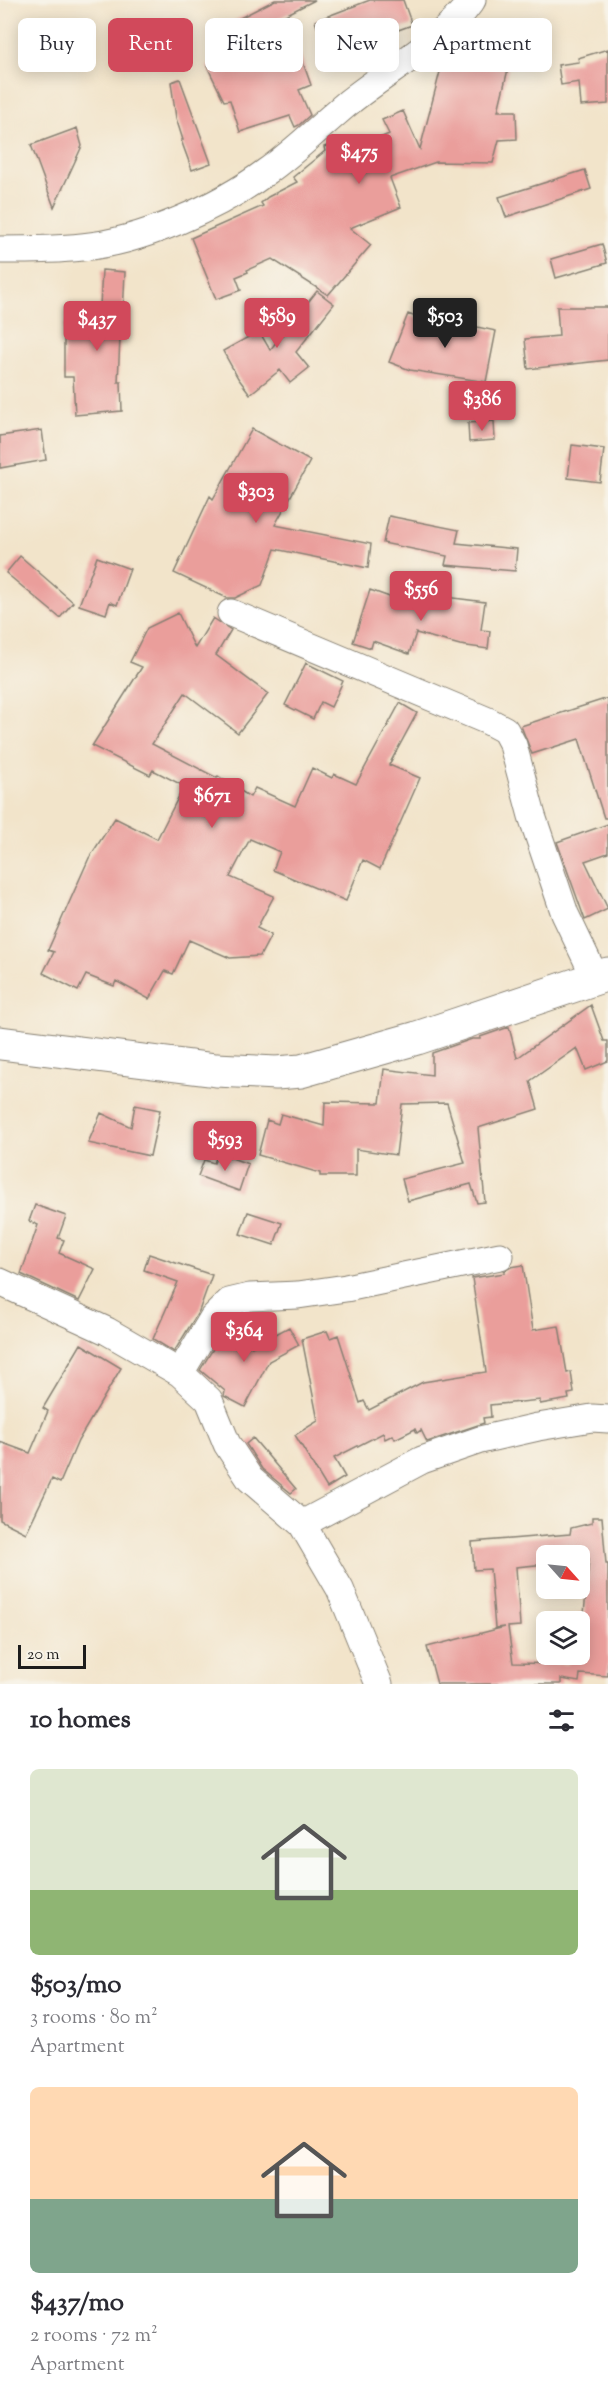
<!DOCTYPE html>
<meta charset="utf-8">
<style>
body{margin:0;font-family:"Sorts Mill Goudy",serif;background:#f7f7f7;color:#2b2b33;height:100vh;display:flex;flex-direction:column;font-size:22px;white-space:nowrap}
*{box-sizing:border-box;margin:0}
p{font-size:20px;color:#7c7c81}
.icon{flex:none;width:33px;height:33px;fill:none;stroke:currentColor;stroke-width:2;stroke-linecap:round;stroke-linejoin:round}
.map{position:relative;height:1684px;overflow:hidden}
.side{display:flex;flex-direction:column;background:#fff;flex:1}
.side>*{flex:none}
.guide{position:absolute;left:18px;top:18px;width:573px;height:54px;display:flex;gap:12px}
.needle{width:39px;rotate:117deg}
.controls{position:absolute;left:536px;top:1545px;display:grid;gap:12px}
.controls a{display:grid;place-items:center;width:54px;height:54px;border-radius:9px;background:#fff;box-shadow:0 3px 15px #0003;font-size:30px}
.scale{position:absolute;left:18px;bottom:15px;width:68px;box-sizing:border-box;padding-left:6px;border:3px solid #1c1c1c;border-top:0;font-size:16px;line-height:21px;white-space:nowrap;color:#1c1c1c;-webkit-text-stroke:4px #f7f3e8;paint-order:stroke}
.price{position:absolute;translate:-50% -51px;padding:0 14px;border-radius:6px;background:#d1495b;color:#fff;font-size:20px;line-height:39px;filter:drop-shadow(0 2px 3px #0008)}
.price::after{content:'';position:absolute;left:50%;top:36px;width:18px;height:14px;margin-left:-9px;background:inherit;clip-path:polygon(0 0,100% 0,50% 100%)}
.price.active{background:#222;color:#fff}
ul{padding:0;list-style:none}
li{display:grid;align-content:center;gap:12px;height:318px;padding:0 30px}
li span{display:grid;place-items:center;height:186px;border-radius:9px;color:#555}
li>.icon{margin-inline-start:auto}
span .icon{width:108px;height:108px;fill:#fffc;stroke-width:1}
li b{font-size:26px}
h2{display:flex;justify-content:space-between;align-items:center;height:72px;padding:0 30px;font-size:26px}
.tag{padding:0 21px;border-radius:9px;background:#fff;box-shadow:0 3px 15px #0003;font-size:21px;line-height:54px}
.tag.active{background:#d1495b;color:#fff}
.map>svg:first-child{display:block}
.building{fill:#ea9e9b;fill-rule:evenodd}
.lines{fill:none;stroke-linecap:round;stroke-linejoin:round}
.minor-casing{stroke:#878073;stroke-width:29}
.tertiary-casing{stroke:#878073;stroke-width:35}
.minor{stroke:#fff;stroke-width:27}
.tertiary{stroke:#fff;stroke-width:33}
</style>
<div class="map">
<svg width="608" height="1684" viewBox="0 0 608 1684">
<rect width="100%" height="100%" fill="#f7f3e8"/>
<filter id="ink" filterUnits="userSpaceOnUse"><feTurbulence type="fractalNoise" baseFrequency=".0167" numOctaves="2"/><feDisplacementMap in="SourceGraphic" scale="12" xChannelSelector="R" yChannelSelector="G"/><feConvolveMatrix kernelMatrix="1 2 1 2 8 2 1 2 1" color-interpolation-filters="sRGB"/></filter>
<filter id="wash" filterUnits="userSpaceOnUse"><feTurbulence type="fractalNoise" baseFrequency=".008" numOctaves="4" result="noise"/><feDisplacementMap in="SourceGraphic" scale="24" xChannelSelector="R" yChannelSelector="G"/><feGaussianBlur stdDeviation="1.35" result="paint"/><feColorMatrix in="noise" values="0 0 0 0 0 0 0 0 0 0 0 0 0 0 0 0 0 1.4 0 .05"/><feComposite in="paint" operator="in"/></filter>
<g filter="url(#wash)">
<rect width="100%" height="100%" fill="#f2e4ca"/>
<g id="blocks">
<path class="building" d="M 275,0 L 315,0 L 242,37 L 234,21 Z
M 370,0 L 403,0 L 412,25 L 338,52 L 336,47 L 326,51 L 315,21 Z
M 251,45 L 263,67 L 300,54 L 311,85 L 299,90 L 310,115 L 299,125 L 295,127 L 290,116 L 240,132 L 230,100 L 224,101 L 207,66 Z
M 608,49 L 608,104 L 581,106 L 579,82 L 561,85 L 558,65 L 579,62 L 578,58 Z
M 465,55 L 509,65 L 498,111 L 516,111 L 517,139 L 499,140 L 493,163 L 436,162 L 390,178 L 401,207 L 350,228 L 371,245 L 328,295 L 272,259 L 247,270 L 248,272 L 236,277 L 241,290 L 216,299 L 191,238 L 263,206 L 261,203 L 268,197 L 297,182 L 293,177 L 325,151 L 324,147 L 350,138 L 353,149 L 389,134 L 382,120 L 403,111 L 420,149 L 442,64 L 462,67 Z
M 180,79 L 211,163 L 192,170 L 181,140 L 183,140 L 176,118 L 171,82 Z
M 77,128 L 82,146 L 54,207 L 31,145 Z
M 585,170 L 591,189 L 506,217 L 499,197 Z
M 602,244 L 607,263 L 556,278 L 551,259 Z
M 102,270 L 125,272 L 123,315 L 121,315 L 118,382 L 121,382 L 122,411 L 75,415 L 73,377 L 64,377 L 64,324 L 99,324 Z
M 317,291 L 334,304 L 296,352 L 309,368 L 290,383 L 280,370 L 250,394 L 238,378 L 223,351 L 259,331 L 270,350 Z
M 557,307 L 608,307 L 608,360 L 528,369 L 525,339 L 559,336 Z
M 408,314 L 434,324 L 435,318 L 496,331 L 486,382 L 410,370 L 389,362 Z
M 494,421 L 495,440 L 469,442 L 468,423 Z
M 252,429 L 310,461 L 275,525 L 371,544 L 368,568 L 275,549 L 262,585 L 235,598 L 227,598 L 174,573 L 210,496 L 213,499 Z
M 42,430 L 46,460 L 0,468 L 0,436 Z
M 572,445 L 604,449 L 600,482 L 568,478 Z
M 389,516 L 459,530 L 456,543 L 517,549 L 515,571 L 445,565 L 447,556 L 383,543 Z
M 20,556 L 73,602 L 60,618 L 6,573 Z
M 97,557 L 130,569 L 117,605 L 110,602 L 106,614 L 79,605 Z
M 370,590 L 409,604 L 412,594 L 436,602 L 438,596 L 485,602 L 481,630 L 490,631 L 488,649 L 460,645 L 416,633 L 409,654 L 373,641 L 371,648 L 353,642 Z
M 178,613 L 195,648 L 213,618 L 231,630 L 216,655 L 268,694 L 238,733 L 185,693 L 152,744 L 217,778 L 218,776 L 250,797 L 255,788 L 295,806 L 312,768 L 332,778 L 334,774 L 356,784 L 400,703 L 417,713 L 389,765 L 420,778 L 380,869 L 363,860 L 346,901 L 273,870 L 280,852 L 250,839 L 230,877 L 274,896 L 257,928 L 271,935 L 260,956 L 230,958 L 189,940 L 173,974 L 165,971 L 149,999 L 116,981 L 114,986 L 86,975 L 78,991 L 43,973 L 54,952 L 48,950 L 89,858 L 115,818 L 157,839 L 184,786 L 153,770 L 150,775 L 92,746 L 142,667 L 130,662 L 147,628 Z
M 306,663 L 343,681 L 331,707 L 321,702 L 313,719 L 285,705 Z
M 608,698 L 608,818 L 604,818 L 579,739 L 532,754 L 521,726 Z
M 608,824 L 608,853 L 585,861 L 608,909 L 585,920 L 557,842 Z
M 591,1005 L 604,1041 L 608,1041 L 608,1061 L 586,1070 L 577,1048 L 530,1081 L 538,1109 L 478,1128 L 485,1202 L 477,1203 L 471,1184 L 408,1201 L 402,1179 L 465,1163 L 447,1103 L 402,1104 L 396,1155 L 356,1149 L 356,1176 L 320,1176 L 320,1173 L 258,1155 L 267,1120 L 278,1124 L 281,1114 L 324,1126 L 325,1102 L 380,1103 L 384,1069 L 432,1075 L 432,1053 L 472,1039 L 480,1039 L 480,1037 L 509,1027 L 517,1058 Z
M 135,1105 L 160,1110 L 150,1156 L 88,1143 L 101,1113 L 131,1127 Z
M 218,1153 L 248,1164 L 239,1191 L 198,1176 L 204,1160 L 214,1163 Z
M 35,1205 L 66,1216 L 58,1238 L 64,1240 L 59,1253 L 95,1269 L 79,1301 L 21,1274 L 38,1225 L 29,1221 Z
M 248,1212 L 282,1223 L 274,1245 L 240,1234 Z
M 149,1254 L 212,1275 L 199,1311 L 174,1352 L 153,1339 L 178,1282 L 144,1270 Z
M 523,1265 L 533,1330 L 559,1326 L 567,1373 L 571,1372 L 574,1393 L 568,1394 L 569,1399 L 540,1404 L 540,1400 L 490,1405 L 491,1417 L 483,1418 L 484,1423 L 427,1442 L 421,1430 L 417,1433 L 415,1429 L 395,1439 L 393,1435 L 385,1439 L 383,1433 L 334,1458 L 345,1477 L 327,1488 L 295,1435 L 318,1421 L 302,1339 L 327,1331 L 330,1338 L 338,1335 L 360,1403 L 364,1401 L 369,1410 L 423,1382 L 486,1372 L 472,1278 L 505,1273 L 504,1271 L 511,1267 Z
M 289,1327 L 299,1345 L 269,1361 L 245,1407 L 224,1396 L 225,1391 L 200,1370 L 224,1331 L 252,1347 Z
M 81,1344 L 121,1368 L 78,1441 L 60,1483 L 52,1479 L 26,1533 L 0,1520 L 0,1442 L 30,1453 L 48,1411 L 43,1408 Z
M 253,1438 L 296,1489 L 291,1493 L 262,1469 L 246,1444 Z
M 592,1517 L 602,1517 L 606,1564 L 608,1564 L 608,1676 L 580,1674 L 579,1682 L 561,1679 L 561,1684 L 437,1684 L 427,1647 L 505,1627 L 495,1628 L 490,1569 L 474,1570 L 472,1542 L 570,1534 L 571,1528 L 592,1523 ZM 546,1556 L 583,1556 L 583,1560 L 589,1559 L 584,1614 L 579,1613 L 577,1622 L 579,1654 L 570,1654 L 568,1664 L 513,1663 L 508,1627 L 520,1626 L 516,1567 L 546,1564 Z"/>
</g>
</g>
<g filter="url(#ink)">
<use href="#blocks" fill-opacity="0" stroke="#878073" stroke-width="1.5"/>
<g class="lines">
<defs>
<path id="minor" d="M 0,250 C 27,250 55,250 82,247 C 140,242 219,207 266,172 C 296,151 321,125 349,102 C 390,69 441,43 472,0
M 231,613 L 488,721 L 505,730 L 513,745 L 532,816 L 565,914 L 596,979
M 0,1282 L 107,1331 L 180,1373 L 209,1400 L 227,1444 L 250,1479 L 302,1524 L 340,1589 L 379,1684
M 180,1373 L 213,1318 L 229,1302 L 250,1297 L 298,1295 L 346,1288 L 500,1256
M 302,1524 L 422,1460 L 480,1440 L 538,1427 L 592,1418 L 608,1419"/>
<path id="tertiary" d="M 0,1043 L 216,1070 L 276,1073 L 301,1071 L 417,1038 L 608,974"/>
</defs>
<use href="#minor" class="minor-casing"/>
<use href="#tertiary" class="tertiary-casing"/>
<use href="#minor" class="minor"/>
<use href="#tertiary" class="tertiary"/>
</g>
</g>
</svg>
<div class="controls">
<a><svg class="needle" viewBox="-14 -14 28 28"><path d="M0-13l5 13h-10z" fill="#e53935"/><path d="M0 13l5-13h-10z" fill="#7c7c81"/></svg></a>
<a><svg class="icon" aria-label="layers" viewBox="0 0 24 24"><path d="M12 4l9 5-9 5-9-5zM3 14l9 5 9-5"/></svg></a>
</div>
<div class="scale">20 m</div>
<b class="price" style="left:359px;top:185px">$475</b>
<b class="price" style="left:277px;top:349px">$589</b>
<b class="price active" style="left:445px;top:349px">$503</b>
<b class="price" style="left:97px;top:352px">$437</b>
<b class="price" style="left:482px;top:432px">$386</b>
<b class="price" style="left:256px;top:524px">$303</b>
<b class="price" style="left:421px;top:622px">$556</b>
<b class="price" style="left:212px;top:829px">$671</b>
<b class="price" style="left:225px;top:1172px">$593</b>
<b class="price" style="left:244px;top:1363px">$364</b>
<div class="guide">
<a class="tag">Buy</a>
<a class="tag active">Rent</a>
<a class="tag">Filters</a>
<a class="tag">New</a>
<a class="tag">Apartment</a>
</div>
</div>
<section class="side">
<h2>10 homes<svg class="icon" aria-label="filters" viewBox="0 0 24 24"><path d="M4 7h16M4 17h16"/><circle cx="9" cy="7" r="2"/><circle cx="15" cy="17" r="2"/></svg></h2>
<ul>
<li><span style="background:linear-gradient(#dfe7d0 65%,#8fb573 0)"><svg class="icon" aria-label="home" viewBox="0 0 24 24"><path d="M3 11l9-7 9 7M6 9v11h12V9"/></svg></span><div><b>$503/mo</b><p>3 rooms · 80 m²</p><p>Apartment</p></div></li>
<li><span style="background:linear-gradient(#ffd9b3 60%,#7fa58c 0)"><svg class="icon" aria-label="home" viewBox="0 0 24 24"><path d="M3 11l9-7 9 7M6 9v11h12V9"/></svg></span><div><b>$437/mo</b><p>2 rooms · 72 m²</p><p>Apartment</p></div></li>
</ul>
</section>
